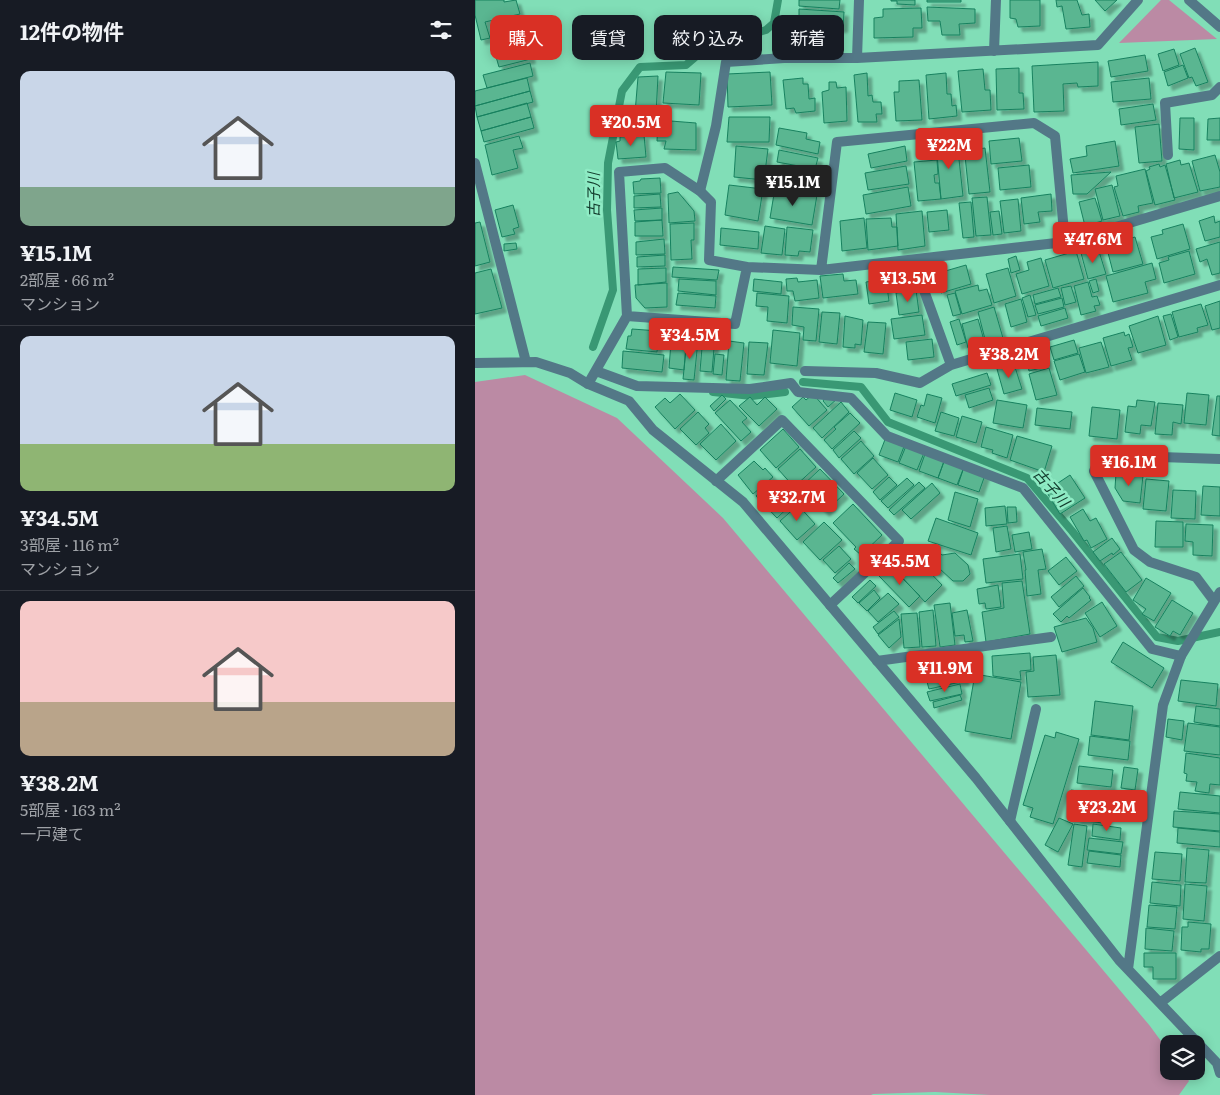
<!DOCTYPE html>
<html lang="ja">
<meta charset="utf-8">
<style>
body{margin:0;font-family:Literata,"Noto Sans JP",serif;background:#20242c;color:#f1f3f6;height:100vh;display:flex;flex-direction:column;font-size:19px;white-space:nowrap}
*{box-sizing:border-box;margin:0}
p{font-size:16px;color:#9ea1a6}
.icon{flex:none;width:28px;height:28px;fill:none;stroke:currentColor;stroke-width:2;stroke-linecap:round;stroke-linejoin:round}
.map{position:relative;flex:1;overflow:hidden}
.drawer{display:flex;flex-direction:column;background:#171b24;width:475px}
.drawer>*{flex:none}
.guide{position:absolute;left:15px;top:15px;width:475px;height:45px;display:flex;gap:10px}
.buttons{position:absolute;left:685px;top:1035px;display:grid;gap:10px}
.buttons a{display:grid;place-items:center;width:45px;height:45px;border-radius:10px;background:#171b24;box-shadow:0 2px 12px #0003;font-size:25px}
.price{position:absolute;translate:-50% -42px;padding:0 11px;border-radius:5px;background:#d93025;color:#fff;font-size:16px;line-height:32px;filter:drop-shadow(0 1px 2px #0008)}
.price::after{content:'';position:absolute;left:50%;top:30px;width:15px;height:11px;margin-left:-8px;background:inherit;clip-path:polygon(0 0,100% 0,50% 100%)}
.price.selected{background:#222;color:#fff}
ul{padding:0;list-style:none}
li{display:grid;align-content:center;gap:10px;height:265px;padding:0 20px}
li+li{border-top:1px solid #363941}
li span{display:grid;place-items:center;height:155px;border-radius:10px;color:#555}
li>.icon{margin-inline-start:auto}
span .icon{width:90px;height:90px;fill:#fffc;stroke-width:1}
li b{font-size:21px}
h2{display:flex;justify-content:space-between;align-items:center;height:60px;padding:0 20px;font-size:21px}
.pill{padding:0 18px;border-radius:10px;background:#171b24;box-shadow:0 2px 12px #0003;font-size:18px;line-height:45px}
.pill.selected{background:#d93025;color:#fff}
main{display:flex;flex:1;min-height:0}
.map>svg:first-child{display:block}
.green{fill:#bb8aa4}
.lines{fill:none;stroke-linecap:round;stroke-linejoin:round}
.stream{stroke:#399874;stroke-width:8}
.building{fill:#5ab691;stroke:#18815f;filter:url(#shadow)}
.service{stroke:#537887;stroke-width:10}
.minor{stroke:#537887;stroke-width:10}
.tertiary{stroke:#537887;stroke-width:10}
.labels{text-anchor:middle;stroke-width:5;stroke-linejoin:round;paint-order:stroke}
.water-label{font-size:15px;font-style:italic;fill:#113a2b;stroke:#8eebc4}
</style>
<main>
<section class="drawer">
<h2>12件の物件<svg class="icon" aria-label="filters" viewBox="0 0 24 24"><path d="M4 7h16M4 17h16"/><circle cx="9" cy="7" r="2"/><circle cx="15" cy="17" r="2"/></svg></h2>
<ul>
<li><span style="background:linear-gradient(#c9d6e8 75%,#7fa58c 0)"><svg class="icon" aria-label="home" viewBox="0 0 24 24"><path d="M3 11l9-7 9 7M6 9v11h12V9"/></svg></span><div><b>¥15.1M</b><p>2部屋 · 66 m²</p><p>マンション</p></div></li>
<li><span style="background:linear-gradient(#c9d6e8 70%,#8fb573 0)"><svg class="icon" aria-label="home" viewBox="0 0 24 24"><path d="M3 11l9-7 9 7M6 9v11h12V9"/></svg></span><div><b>¥34.5M</b><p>3部屋 · 116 m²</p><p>マンション</p></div></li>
<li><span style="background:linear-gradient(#f6c9c9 65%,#b9a48a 0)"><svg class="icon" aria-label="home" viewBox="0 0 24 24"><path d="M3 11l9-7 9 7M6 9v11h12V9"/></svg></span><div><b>¥38.2M</b><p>5部屋 · 163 m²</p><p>一戸建て</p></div></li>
</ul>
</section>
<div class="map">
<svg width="745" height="1095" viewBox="0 0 745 1095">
<defs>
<filter id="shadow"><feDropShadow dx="4.5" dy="4.5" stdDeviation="1" flood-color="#0004"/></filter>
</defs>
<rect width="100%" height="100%" fill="#81deb7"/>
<path class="green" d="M 686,0 L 694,0 L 742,39 L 644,43 Z
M 50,375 L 142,418 L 248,518 L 675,1026 L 694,1052 L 694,1071 L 707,1071 L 714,1081 L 704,1095 L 515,1095 L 460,1092 L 398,1094 L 396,1095 L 0,1095 L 0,382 Z"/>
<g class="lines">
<path class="stream" d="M 118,347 L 138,290 L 132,210 L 133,163 L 147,91 L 165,67 L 211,65 L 232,47 L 291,30 L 299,23 L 303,0
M 328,382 L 386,387 L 413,422 L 552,478 L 597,531 L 682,637 L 703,641 L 745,632
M 238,392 L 277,396 L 310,392"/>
</g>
<path class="building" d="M 0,0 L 29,0 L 29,2 L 41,0 L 45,14 L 10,22 L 15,38 L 6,40 L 0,15 Z
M 324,0 L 365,0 L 364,9 L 324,6 Z
M 416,0 L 440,0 L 440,5 L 422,4 L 422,1 L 416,1 Z
M 452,0 L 486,0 L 486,2 L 452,2 Z
M 535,0 L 565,0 L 565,26 L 543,27 L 541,19 L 535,18 Z
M 581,0 L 602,0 L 607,15 L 614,14 L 615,27 L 591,29 L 587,6 L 582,7 Z
M 620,0 L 642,0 L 630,11 Z
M 452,7 L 500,9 L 500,23 L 484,24 L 485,35 L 467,35 L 465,21 L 453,21 Z
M 446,8 L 447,28 L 438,28 L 438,37 L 399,38 L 399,18 L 408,17 L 408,9 Z
M 324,9 L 369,12 L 368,28 L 360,28 L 359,38 L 336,37 L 336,30 L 324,29 Z
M 204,24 L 224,24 L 224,34 L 204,35 Z
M 49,34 L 56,59 L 24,67 L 17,43 Z
M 720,48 L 733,82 L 721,86 L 717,77 L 714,78 L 705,54 Z
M 699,49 L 704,65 L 688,71 L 683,54 Z
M 670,55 L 673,71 L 636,77 L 633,61 Z
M 623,62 L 623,86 L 603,87 L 602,83 L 588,84 L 589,111 L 559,112 L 557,66 Z
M 55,63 L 58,76 L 12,88 L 8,75 Z
M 708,65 L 713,78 L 693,86 L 689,72 Z
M 544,68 L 544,93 L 548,93 L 549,109 L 522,110 L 521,69 Z
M 508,69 L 510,90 L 515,90 L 516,110 L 487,112 L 483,71 Z
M 191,72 L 226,73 L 224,105 L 188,103 Z
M 295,72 L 297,105 L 253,107 L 252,74 Z
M 392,73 L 393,96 L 397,95 L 398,102 L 406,102 L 407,114 L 401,114 L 402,122 L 383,122 L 379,75 Z
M 471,73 L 472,94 L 476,94 L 477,106 L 481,105 L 482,116 L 454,119 L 451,75 Z
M 183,76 L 181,114 L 160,113 L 163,77 Z
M 52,78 L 55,91 L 0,106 L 0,91 Z
M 328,78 L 328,84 L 333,84 L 334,99 L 340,98 L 340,111 L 321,113 L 319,108 L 311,109 L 308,80 Z
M 674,78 L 676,99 L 638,102 L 636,82 Z
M 444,80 L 447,120 L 421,121 L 419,92 L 424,92 L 424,81 Z
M 354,82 L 361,82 L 362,88 L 371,87 L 372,121 L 349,123 L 347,92 L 354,90 Z
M 55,91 L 58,102 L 2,117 L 0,106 Z
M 52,103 L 56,117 L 6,131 L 2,117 Z
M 678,104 L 681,120 L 646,125 L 644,109 Z
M 165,116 L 166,130 L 146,134 L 145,117 Z
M 56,117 L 59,128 L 9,142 L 6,131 Z
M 254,117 L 295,117 L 294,142 L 252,142 Z
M 705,118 L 719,118 L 719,150 L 704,149 Z
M 745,118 L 745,140 L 732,140 L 733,119 Z
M 183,120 L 221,123 L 221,150 L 189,149 L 191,141 L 182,141 Z
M 684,124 L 687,161 L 664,163 L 660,127 Z
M 304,128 L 332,133 L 331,139 L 345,142 L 343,154 L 301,145 Z
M 169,135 L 171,157 L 143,159 L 141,142 L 145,141 L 145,137 Z
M 44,136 L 48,148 L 38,150 L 43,168 L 17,175 L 10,145 Z
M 544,138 L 547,161 L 516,164 L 514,141 Z
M 482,141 L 488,196 L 466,199 L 461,143 Z
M 640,141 L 644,166 L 598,173 L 595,159 L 612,156 L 611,146 Z
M 261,146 L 293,149 L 289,180 L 259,177 Z
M 430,146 L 432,161 L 396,168 L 393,154 Z
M 510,148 L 515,192 L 494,194 L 490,156 L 504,155 L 503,149 Z
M 304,150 L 343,158 L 340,169 L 302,162 Z
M 740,155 L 745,172 L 745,187 L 725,191 L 717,161 Z
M 462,160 L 463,174 L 459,175 L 460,183 L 464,183 L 466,199 L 443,201 L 439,162 Z
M 705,160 L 706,165 L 714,163 L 723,192 L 699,198 L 691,164 Z
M 684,164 L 685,167 L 690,165 L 700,200 L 680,205 L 671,171 L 675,169 L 674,167 Z
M 554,165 L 556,187 L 525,190 L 523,168 Z
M 307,166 L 345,175 L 341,192 L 303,182 Z
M 431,166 L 434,184 L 393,190 L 390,173 Z
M 670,169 L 678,203 L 663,206 L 664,212 L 648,216 L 639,187 L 643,186 L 641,176 Z
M 636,172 L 612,194 L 598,194 L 596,175 Z
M 185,178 L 186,193 L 159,194 L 158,182 L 165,181 L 166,179 Z
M 254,185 L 288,189 L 283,221 L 250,215 Z
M 637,185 L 645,216 L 628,220 L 620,189 Z
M 433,187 L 436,206 L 391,214 L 388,195 Z
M 300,188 L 342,195 L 337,225 L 295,218 Z
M 203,192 L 219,211 L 220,221 L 194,223 L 193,194 Z
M 185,194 L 186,207 L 159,208 L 159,196 Z
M 576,194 L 577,211 L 563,212 L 565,222 L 549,224 L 546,198 Z
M 512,197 L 516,235 L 501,236 L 497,198 Z
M 620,198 L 627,221 L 610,226 L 604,202 Z
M 543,199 L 546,231 L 529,233 L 525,201 Z
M 496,202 L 499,237 L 488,238 L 484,203 Z
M 38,205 L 44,227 L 38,229 L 40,234 L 27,237 L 20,210 Z
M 187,208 L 187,220 L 160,221 L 159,210 Z
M 472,210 L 474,230 L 454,232 L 452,212 Z
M 447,211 L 450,246 L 423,250 L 421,214 Z
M 524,211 L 527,234 L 518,235 L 515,212 Z
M 739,216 L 740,223 L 745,221 L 745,237 L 730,241 L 724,221 Z
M 389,218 L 392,248 L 367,251 L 365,221 Z
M 416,218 L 417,227 L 422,227 L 423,246 L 393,250 L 391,219 Z
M 187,220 L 188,236 L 160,236 L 160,222 Z
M 5,222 L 15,262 L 0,266 L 0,223 Z
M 219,223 L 219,240 L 216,240 L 217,259 L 196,260 L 195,224 Z
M 708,224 L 715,249 L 682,259 L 676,237 L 688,234 L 687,230 Z
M 290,226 L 310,229 L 307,255 L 286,253 Z
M 312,227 L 338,230 L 335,252 L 324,251 L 323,256 L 310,255 Z
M 246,228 L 284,232 L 283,249 L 245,245 Z
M 660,237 L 668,264 L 638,272 L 631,245 Z
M 189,239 L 190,254 L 161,255 L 161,242 Z
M 745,242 L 745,273 L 737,275 L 732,259 L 725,262 L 721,249 Z
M 41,243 L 42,249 L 29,251 L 29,244 Z
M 623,248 L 631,274 L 613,279 L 606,253 Z
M 601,251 L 609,279 L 578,288 L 570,260 Z
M 714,251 L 720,274 L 689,283 L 684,263 L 694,260 L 693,257 Z
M 190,255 L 190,266 L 162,267 L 162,257 Z
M 541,256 L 545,270 L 536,273 L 533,259 Z
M 566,258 L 574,286 L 547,294 L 541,274 L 554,270 L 552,262 Z
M 677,263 L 681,279 L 670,282 L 673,293 L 638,302 L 631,276 Z
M 491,265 L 496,284 L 466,293 L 460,274 Z
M 198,267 L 244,270 L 242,280 L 197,277 Z
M 191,268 L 191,282 L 163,285 L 163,269 Z
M 533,268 L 541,296 L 519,303 L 511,274 Z
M 16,269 L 27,308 L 0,314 L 0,273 Z
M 368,274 L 369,281 L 381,280 L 383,294 L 348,298 L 345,276 Z
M 438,277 L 439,289 L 420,291 L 419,279 Z
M 322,278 L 323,282 L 342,280 L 344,298 L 320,301 L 318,291 L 312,291 L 311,279 Z
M 204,279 L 241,281 L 241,295 L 203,291 Z
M 279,279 L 307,282 L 306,294 L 278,291 Z
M 411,279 L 414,301 L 394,304 L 391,282 Z
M 621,279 L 624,291 L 618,293 L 614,281 Z
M 613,282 L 617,297 L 622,296 L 625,305 L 619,306 L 621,311 L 606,315 L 599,286 Z
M 192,283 L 192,307 L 170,308 L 161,298 L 160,285 Z
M 503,285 L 504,291 L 512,289 L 517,305 L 487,314 L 480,291 Z
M 596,286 L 601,302 L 590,305 L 586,288 Z
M 583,288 L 586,297 L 560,304 L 558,295 Z
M 441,290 L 444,312 L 424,315 L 421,293 Z
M 203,293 L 241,296 L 240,308 L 201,305 Z
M 282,293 L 314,296 L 312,323 L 292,321 L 293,307 L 281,306 Z
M 480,293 L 486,314 L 478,316 L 472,295 Z
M 555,295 L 561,315 L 553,317 L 547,298 Z
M 587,298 L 589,307 L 563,314 L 560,305 Z
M 546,299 L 552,322 L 536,327 L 530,304 Z
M 745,301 L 745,328 L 737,330 L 730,306 Z
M 726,304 L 733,325 L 722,328 L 723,332 L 704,337 L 697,312 Z
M 318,307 L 344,309 L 341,341 L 328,340 L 329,327 L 317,325 Z
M 519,307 L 528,338 L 511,343 L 503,312 Z
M 590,308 L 593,318 L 566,326 L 563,316 Z
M 347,312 L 365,313 L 362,344 L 344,342 Z
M 696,314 L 703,337 L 695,340 L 688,316 Z
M 447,315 L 450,335 L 419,339 L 416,319 Z
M 370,316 L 388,320 L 386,345 L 380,344 L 380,348 L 368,347 Z
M 683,316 L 691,345 L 663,353 L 654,326 Z
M 484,319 L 491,342 L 482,345 L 475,322 Z
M 503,319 L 510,344 L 493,348 L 487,324 Z
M 393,322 L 411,323 L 408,354 L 389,352 Z
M 157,329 L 184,331 L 182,352 L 151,349 L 153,336 L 156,336 Z
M 298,330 L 325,333 L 322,366 L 295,363 Z
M 649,332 L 650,336 L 654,334 L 658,347 L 653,348 L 657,360 L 636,366 L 628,338 Z
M 228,336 L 240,337 L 237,372 L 225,371 Z
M 457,339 L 459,357 L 433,360 L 431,342 Z
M 212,340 L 223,341 L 219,380 L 208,379 Z
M 599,340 L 603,353 L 579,360 L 575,347 Z
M 254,341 L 269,343 L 265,381 L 251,380 Z
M 196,342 L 211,343 L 209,370 L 194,368 Z
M 274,342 L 293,343 L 289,375 L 272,374 Z
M 626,342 L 634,367 L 611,373 L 604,348 Z
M 148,351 L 189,355 L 187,372 L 147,368 Z
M 240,354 L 249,355 L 247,375 L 238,374 Z
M 604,354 L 610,372 L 585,380 L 579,361 Z
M 571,356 L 574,366 L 554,371 L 552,361 Z
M 539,364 L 547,389 L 529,394 L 522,369 Z
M 574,368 L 582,395 L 561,400 L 554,374 Z
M 512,373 L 516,385 L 481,396 L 477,384 Z
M 514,388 L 518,400 L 494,408 L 490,395 Z
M 420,393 L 442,400 L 437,417 L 415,410 Z
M 712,393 L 734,395 L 731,425 L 709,423 Z
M 205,394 L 220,410 L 200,429 L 180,407 L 190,398 L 195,403 Z
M 338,394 L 352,410 L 334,426 L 317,407 L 328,397 L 331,400 Z
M 452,394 L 467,398 L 460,423 L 442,417 L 446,405 L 449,406 Z
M 247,395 L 251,399 L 239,411 L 235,406 Z
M 742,396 L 745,396 L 745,436 L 737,435 Z
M 275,397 L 282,405 L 290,397 L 302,409 L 284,426 L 264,406 Z
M 350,398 L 363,398 L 353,407 L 348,401 Z
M 255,400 L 272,418 L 267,422 L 276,432 L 266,441 L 240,413 Z
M 522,400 L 552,405 L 548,428 L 518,423 Z
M 662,400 L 680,402 L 676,426 L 666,425 L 665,434 L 650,432 L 653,406 L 661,407 Z
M 366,402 L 374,412 L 347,438 L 338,428 Z
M 683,403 L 708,405 L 706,424 L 698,422 L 697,435 L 680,434 Z
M 617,407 L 645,410 L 642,439 L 614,436 Z
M 562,408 L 597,412 L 595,429 L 560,425 Z
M 223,412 L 234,424 L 230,428 L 234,433 L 221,445 L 205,429 Z
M 466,412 L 484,418 L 479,436 L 460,431 Z
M 375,413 L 385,423 L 357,449 L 349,440 L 361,429 L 359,427 Z
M 487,416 L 507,422 L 501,443 L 481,437 Z
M 246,424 L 261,441 L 241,460 L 225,444 Z
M 511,427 L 538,435 L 532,458 L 517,453 L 518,450 L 506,447 Z
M 308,429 L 324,447 L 301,468 L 285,450 Z
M 379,431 L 386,438 L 364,458 L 358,450 Z
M 542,436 L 577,446 L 569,472 L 535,460 Z
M 411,437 L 430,444 L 423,462 L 404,455 Z
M 386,441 L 399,456 L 379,474 L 366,459 Z
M 431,446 L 449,453 L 442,470 L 424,463 Z
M 325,449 L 341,467 L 319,487 L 303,469 Z
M 450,454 L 469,461 L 463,478 L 444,471 Z
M 398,458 L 413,475 L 397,489 L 382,473 Z
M 470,459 L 489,467 L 482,485 L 463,478 Z
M 279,461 L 288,470 L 290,468 L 298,477 L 278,494 L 263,475 Z
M 489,467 L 510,475 L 504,492 L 483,485 Z
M 345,469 L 369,494 L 350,512 L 326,487 Z
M 641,473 L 668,476 L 665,503 L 648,501 L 640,488 Z
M 595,475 L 610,498 L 585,514 L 571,491 Z
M 414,477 L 422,485 L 405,500 L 398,492 Z
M 432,478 L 439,485 L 413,508 L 406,501 Z
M 671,479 L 694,481 L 691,511 L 668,509 Z
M 298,480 L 319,502 L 302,518 L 281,496 Z
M 444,482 L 450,488 L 419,515 L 414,510 Z
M 457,483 L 465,493 L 436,519 L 427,510 Z
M 728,486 L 745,487 L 745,516 L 726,515 Z
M 698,490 L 721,491 L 720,519 L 696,518 Z
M 480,492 L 503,499 L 495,527 L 473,520 Z
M 378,504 L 407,535 L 386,555 L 379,549 L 381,547 L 358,523 Z
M 323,505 L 340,524 L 322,540 L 305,521 Z
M 530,506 L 532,524 L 511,526 L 510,508 Z
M 532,507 L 541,507 L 542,522 L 533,523 Z
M 608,509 L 615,521 L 621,518 L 632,539 L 616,548 L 612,540 L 609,541 L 595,517 Z
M 461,518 L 503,533 L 496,555 L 453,541 Z
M 681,521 L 708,522 L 708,547 L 680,547 Z
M 349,522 L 367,540 L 345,560 L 328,542 Z
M 711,524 L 738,525 L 737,556 L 718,555 L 718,542 L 710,541 Z
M 532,526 L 536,549 L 521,552 L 518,528 Z
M 554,532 L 557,549 L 540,552 L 537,535 Z
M 637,538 L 645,549 L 638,555 L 637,553 L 625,561 L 618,552 Z
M 443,545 L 459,548 L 467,555 L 480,553 L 493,565 L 495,574 L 488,581 L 478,581 L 465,569 L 461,573 L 437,551 Z
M 364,546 L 376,559 L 360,573 L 348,560 Z
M 567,549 L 571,569 L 563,570 L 566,594 L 552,596 L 550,570 L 551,570 L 548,552 Z
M 646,552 L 667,580 L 651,592 L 629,564 Z
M 545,554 L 548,579 L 511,583 L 508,559 Z
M 591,557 L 602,571 L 584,585 L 573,571 Z
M 442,559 L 467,585 L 450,602 L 425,575 Z
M 374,563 L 380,569 L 363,583 L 358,578 Z
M 415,566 L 445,596 L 434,607 L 404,576 Z
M 601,576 L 609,586 L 584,607 L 576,597 Z
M 671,578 L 696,593 L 679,621 L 667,614 L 671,609 L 658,600 Z
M 395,580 L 401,586 L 383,603 L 377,597 Z
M 547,581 L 555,634 L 511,642 L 507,612 L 529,608 L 527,583 Z
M 523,585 L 526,607 L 511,609 L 510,603 L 504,604 L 502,589 Z
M 608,588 L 615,597 L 614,598 L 616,600 L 594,618 L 592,616 L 586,622 L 578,614 Z
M 399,590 L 405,598 L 392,611 L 384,603 Z
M 413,593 L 424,604 L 403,622 L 393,611 Z
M 697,600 L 718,613 L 705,635 L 698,631 L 695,636 L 680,627 Z
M 627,602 L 642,626 L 625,637 L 610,613 Z
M 475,603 L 480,645 L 465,647 L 459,605 Z
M 458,610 L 461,646 L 447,647 L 444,612 Z
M 492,610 L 498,641 L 490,642 L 489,635 L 480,636 L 477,613 Z
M 419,611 L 424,617 L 403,634 L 398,627 Z
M 442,613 L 445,647 L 429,648 L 426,614 Z
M 611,618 L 618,628 L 622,642 L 587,652 L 579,627 Z
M 424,619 L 426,637 L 414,648 L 403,635 Z
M 648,642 L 689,668 L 677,688 L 636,662 Z
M 555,653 L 556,670 L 545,671 L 546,680 L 518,676 L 517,656 Z
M 487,655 L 490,667 L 487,668 L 490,681 L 454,689 L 447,664 Z
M 581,655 L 585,695 L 553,697 L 551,672 L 559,671 L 558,657 Z
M 500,674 L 546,682 L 536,739 L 490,731 Z
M 706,680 L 743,684 L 741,706 L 703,701 Z
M 485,684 L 487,694 L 455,701 L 452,692 Z
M 485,695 L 487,700 L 459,708 L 458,702 Z
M 620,701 L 658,706 L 654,740 L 616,735 Z
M 721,706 L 745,709 L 745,726 L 719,722 Z
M 693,719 L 709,721 L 707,740 L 691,737 Z
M 713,723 L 745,727 L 745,755 L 709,751 Z
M 581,732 L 604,739 L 578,824 L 555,817 L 558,808 L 548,805 L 570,735 L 580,738 Z
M 615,736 L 655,741 L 653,760 L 613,755 Z
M 711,753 L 745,758 L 745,785 L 735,784 L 734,793 L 720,791 L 722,782 L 711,781 L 712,774 L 709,773 Z
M 604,766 L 638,770 L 636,787 L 602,783 Z
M 649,767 L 663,769 L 660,790 L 646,788 Z
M 596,790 L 603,791 L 600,818 L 593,817 Z
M 605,792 L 622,794 L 621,803 L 630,804 L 628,823 L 601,820 Z
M 705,792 L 745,796 L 745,813 L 703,809 Z
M 699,811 L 745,814 L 745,831 L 698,827 Z
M 584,818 L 598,824 L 583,852 L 570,845 Z
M 599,824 L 612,826 L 607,867 L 593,865 Z
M 618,824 L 646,828 L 645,840 L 617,836 Z
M 703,828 L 745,832 L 745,847 L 702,843 Z
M 614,838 L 648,842 L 646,854 L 612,850 Z
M 712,848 L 734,850 L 731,883 L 710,882 Z
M 614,851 L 646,855 L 645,867 L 612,863 Z
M 680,852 L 707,854 L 705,881 L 677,879 Z
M 677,882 L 706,885 L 705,906 L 675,903 Z
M 710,884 L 732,886 L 729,921 L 708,919 Z
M 674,905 L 702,907 L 700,929 L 672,927 Z
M 713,922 L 736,924 L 734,949 L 726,949 L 726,952 L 706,950 L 707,927 L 713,927 Z
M 671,928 L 699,931 L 697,951 L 670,949 Z
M 669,953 L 701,953 L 701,979 L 678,979 L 678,967 L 669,967 Z"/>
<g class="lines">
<path class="service" d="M 693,155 L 690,103 L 737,95 L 745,87
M 438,260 L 476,365 L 745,285
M 346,270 L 362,142 L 559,123 L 580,136 L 590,242
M 152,316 L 260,324 L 272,267
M 121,371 L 162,386 L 275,389 L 316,383 L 323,392 L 376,398 L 412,436 L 548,488 L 677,649 L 706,656
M 330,371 L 401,373 L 445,383 L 476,365
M 113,384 L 152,316 L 144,172 L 190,168 L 225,191 L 236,202 L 234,260 L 272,267 L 346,270 L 590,242 L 745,196
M 241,481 L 307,420 L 424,541 L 355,605
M 402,661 L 576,637
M 535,821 L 561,709"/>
<path class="minor" d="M 519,51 L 521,0
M 382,58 L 384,0
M 0,163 L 51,362
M 225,191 L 241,126 L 251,62 L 309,58 L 382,58 L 623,45 L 663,0
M 0,363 L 61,362 L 95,373 L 113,384 L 154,401 L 178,430 L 268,502 L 501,778 L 644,960 L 742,1063 L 745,1073
M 739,601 L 721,577 L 675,562 L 659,550 L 619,471 L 626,455 L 745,459
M 653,969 L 688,705 L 706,656 L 745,592
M 685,1003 L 745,956"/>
<path class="tertiary" d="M 714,0 L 745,27"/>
</g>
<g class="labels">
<g class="water-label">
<text transform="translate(119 195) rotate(-90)" y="5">古子川</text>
<text transform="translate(576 488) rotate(48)" y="5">古子川</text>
</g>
</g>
</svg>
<div class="buttons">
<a><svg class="icon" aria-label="layers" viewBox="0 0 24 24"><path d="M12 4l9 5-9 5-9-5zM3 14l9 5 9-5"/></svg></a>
</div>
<b class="price" style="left:156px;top:147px">¥20.5M</b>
<b class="price" style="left:474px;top:170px">¥22M</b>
<b class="price selected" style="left:318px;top:207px">¥15.1M</b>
<b class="price" style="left:618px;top:264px">¥47.6M</b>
<b class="price" style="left:433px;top:303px">¥13.5M</b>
<b class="price" style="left:215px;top:360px">¥34.5M</b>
<b class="price" style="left:534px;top:379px">¥38.2M</b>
<b class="price" style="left:654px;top:487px">¥16.1M</b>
<b class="price" style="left:322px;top:522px">¥32.7M</b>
<b class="price" style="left:425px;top:586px">¥45.5M</b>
<b class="price" style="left:470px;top:693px">¥11.9M</b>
<b class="price" style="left:632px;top:832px">¥23.2M</b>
<div class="guide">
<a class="pill selected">購入</a>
<a class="pill">賃貸</a>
<a class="pill">絞り込み</a>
<a class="pill">新着</a>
</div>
</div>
</main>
